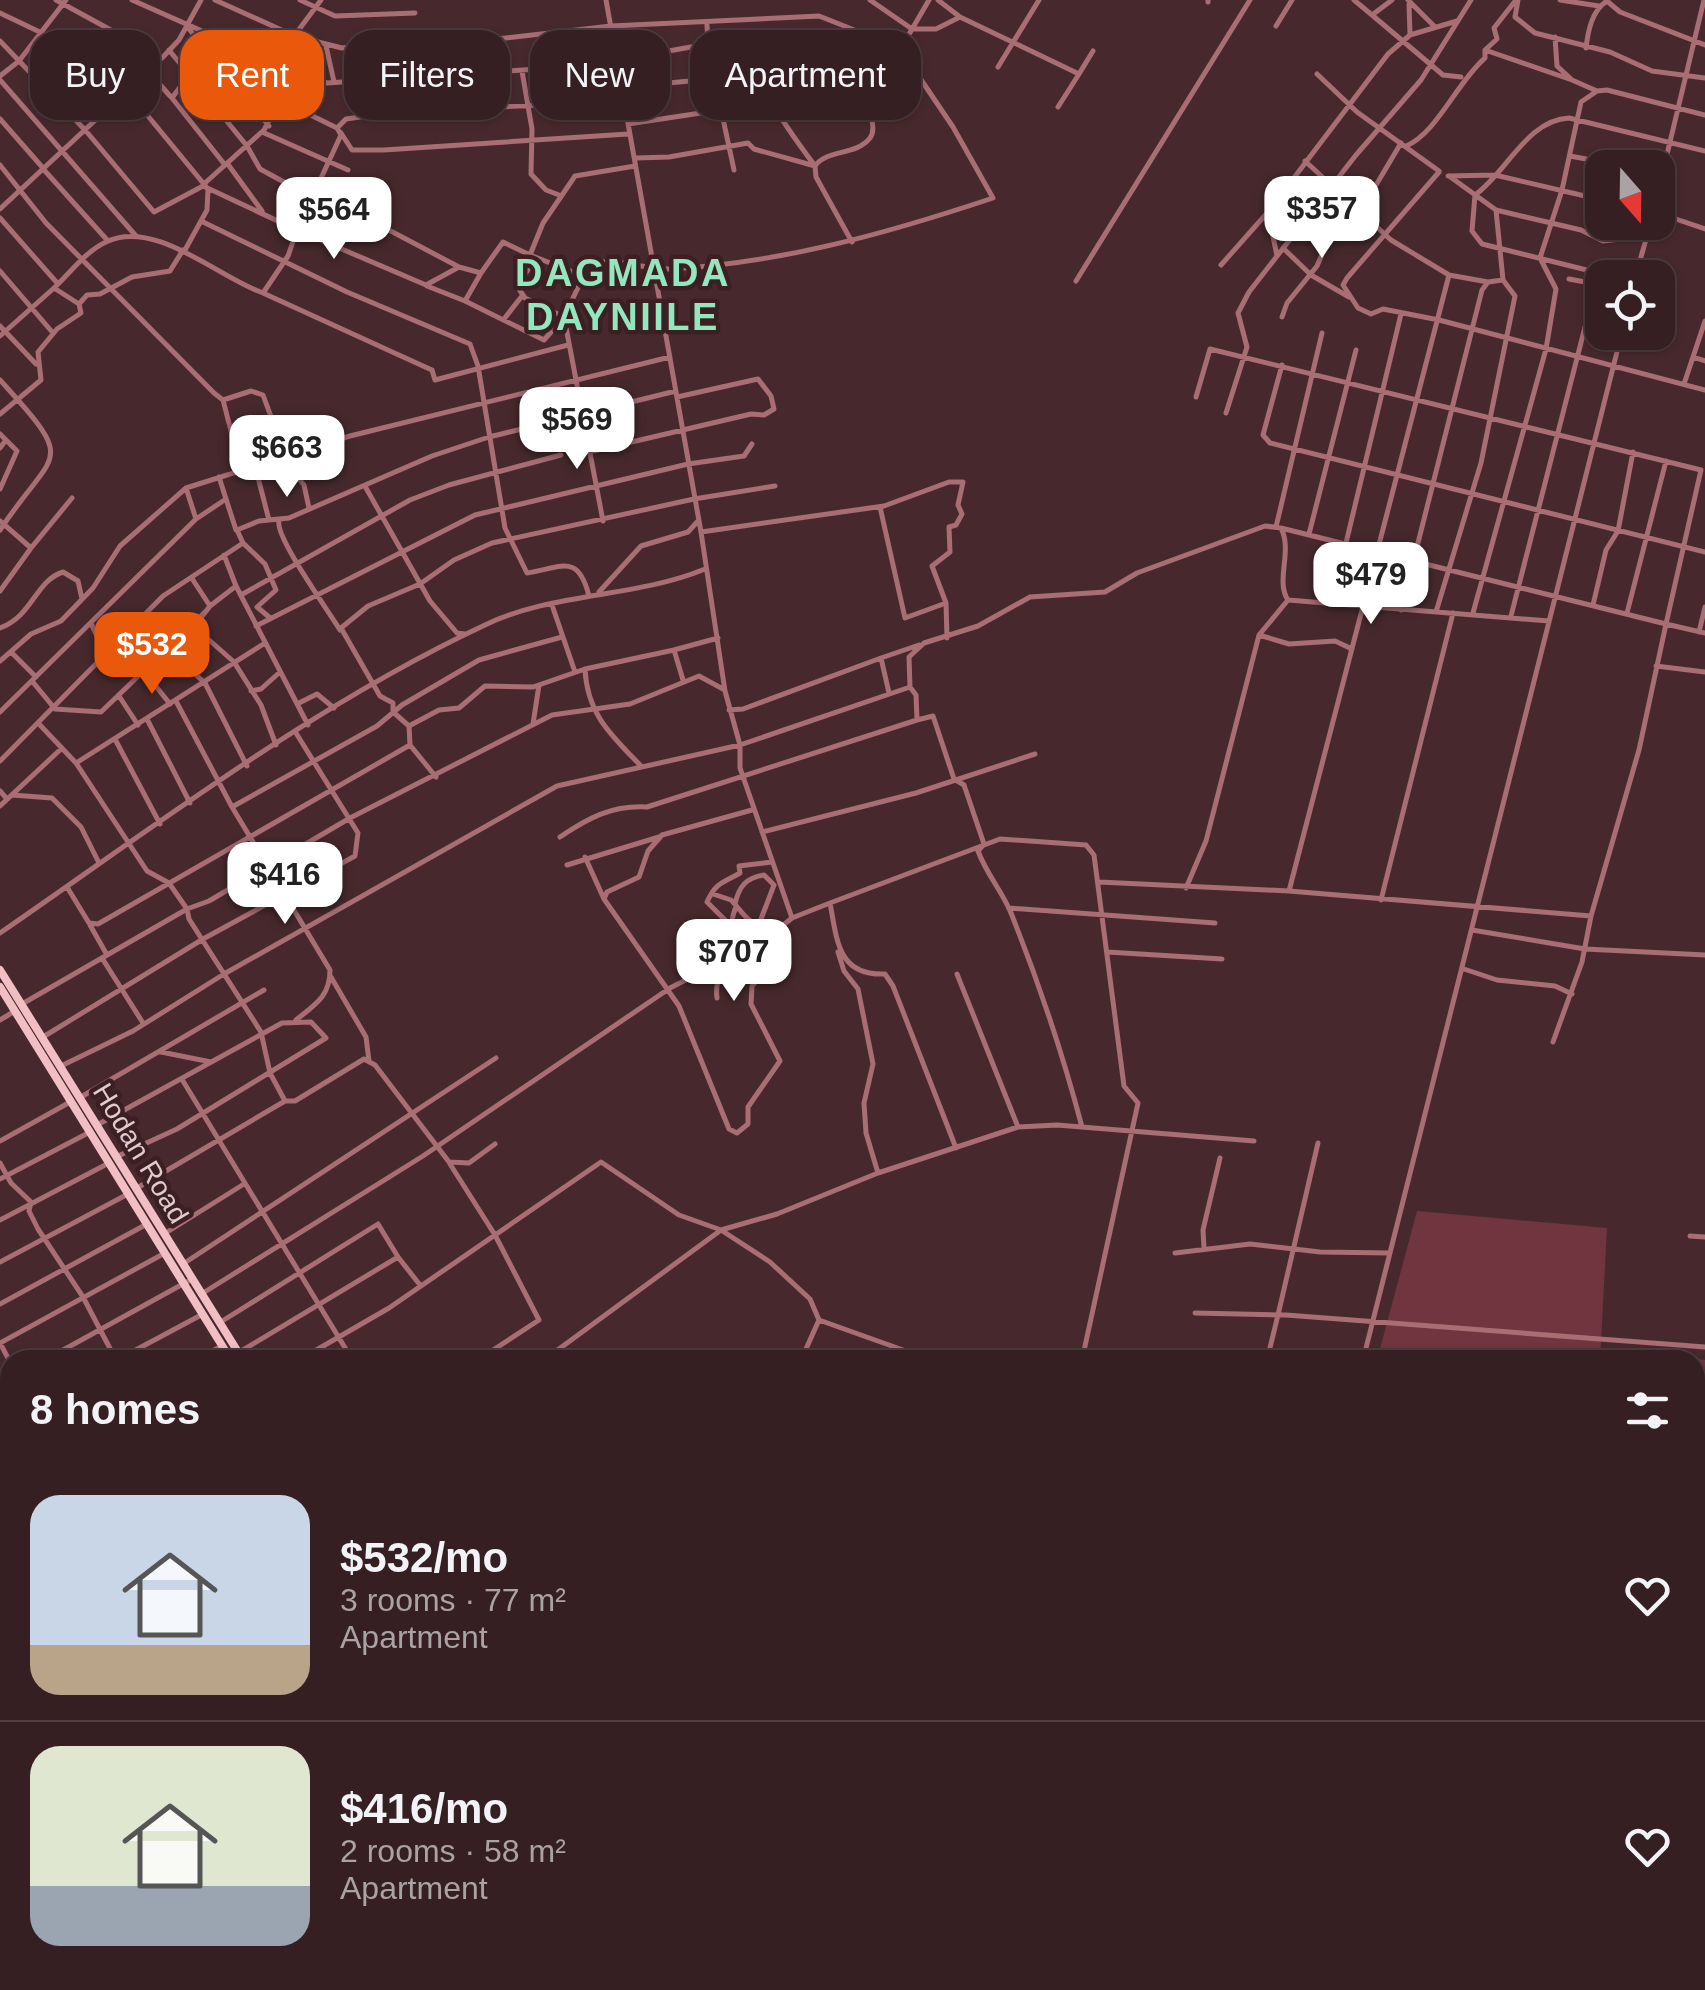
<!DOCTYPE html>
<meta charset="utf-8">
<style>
body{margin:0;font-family:Arial,sans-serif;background:#3d272a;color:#f1f3f6;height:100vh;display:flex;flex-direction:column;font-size:38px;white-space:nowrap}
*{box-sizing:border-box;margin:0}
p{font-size:32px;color:#aaa2a5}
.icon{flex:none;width:55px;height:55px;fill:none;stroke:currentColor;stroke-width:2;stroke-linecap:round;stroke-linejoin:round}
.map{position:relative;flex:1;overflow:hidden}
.side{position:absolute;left:0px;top:1350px;width:1705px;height:640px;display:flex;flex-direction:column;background:#351f22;border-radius:30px 30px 0 0;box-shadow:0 2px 8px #0004,0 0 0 2px #4f3d40}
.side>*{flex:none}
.hud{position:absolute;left:30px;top:30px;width:1000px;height:90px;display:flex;gap:20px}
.needle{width:65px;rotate:160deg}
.tools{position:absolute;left:1585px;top:150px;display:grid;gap:20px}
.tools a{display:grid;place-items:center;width:90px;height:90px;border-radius:20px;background:#351f22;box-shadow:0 2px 8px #0004,0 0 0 2px #4f3d40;font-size:50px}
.price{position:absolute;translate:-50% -85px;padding:0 22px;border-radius:20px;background:#fff;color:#222;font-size:32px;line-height:65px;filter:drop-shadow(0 2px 5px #0008)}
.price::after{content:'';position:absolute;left:50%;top:60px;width:30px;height:22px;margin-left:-15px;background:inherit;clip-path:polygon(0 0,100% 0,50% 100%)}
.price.selected{background:#ea580c;color:#fff}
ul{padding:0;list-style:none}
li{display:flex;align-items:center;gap:30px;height:250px;padding:0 30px}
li+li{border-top:2px solid #4f3d40}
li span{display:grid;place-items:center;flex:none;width:280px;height:200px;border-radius:30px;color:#555}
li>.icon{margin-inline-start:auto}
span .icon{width:120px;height:120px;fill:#fffc;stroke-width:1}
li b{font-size:42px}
h2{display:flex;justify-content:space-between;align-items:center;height:120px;padding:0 30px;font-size:42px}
.chip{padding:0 35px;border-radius:30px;background:#351f22;box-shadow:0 2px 8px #0004,0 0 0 2px #4f3d40;font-size:35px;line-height:90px}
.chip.selected{background:#ea580c;color:#fff}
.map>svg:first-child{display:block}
.green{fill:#70353e}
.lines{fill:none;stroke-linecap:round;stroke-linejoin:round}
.minor{stroke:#a96d74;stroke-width:5}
.major{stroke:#f0bec3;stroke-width:8}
.labels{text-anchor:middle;stroke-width:9;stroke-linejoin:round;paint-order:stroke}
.street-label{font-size:28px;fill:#e0cbcd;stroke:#3c1f23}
.district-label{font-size:38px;font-weight:bold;letter-spacing:2.5px;fill:#93e6bd;stroke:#3c1f23}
</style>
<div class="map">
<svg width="1705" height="1990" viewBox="0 0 1705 1990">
<rect width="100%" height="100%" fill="#47292d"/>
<path class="green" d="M 1417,1211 L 1607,1228 L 1600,1360 L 1377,1360 Z
M 1652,1352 L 1705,1360 L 1705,1592 L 1695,1592 L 1695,1360 L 1647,1360 Z
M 1536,1980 L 1682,1980 L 1705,1984 L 1705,1990 L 1534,1990 Z"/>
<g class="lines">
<path class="minor" d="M 132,0 L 274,63 L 321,0
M 215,0 L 297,37
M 300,0 L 335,16 L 415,13
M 606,0 L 701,532 L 725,691 L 740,745 L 740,768 L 792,918 L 830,903 C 837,939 837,976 885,974 L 893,986 L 956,1148
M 870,0 L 912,29 L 936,29 L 960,17
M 938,0 L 960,17 L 1079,74 L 1058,107
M 1354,0 L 1372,15 L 1392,0
M 1408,0 L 1435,27
M 1518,0 L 1515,17 L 1535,33 L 1610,52 L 1652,71 L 1705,78
M 1560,0 L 1599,6
M 1208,2 L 1208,0
M 1409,4 L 1410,35
M 0,13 L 90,56 L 134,85
M 1372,15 L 1443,75 L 1461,77
M 1276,26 L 1292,0
M 189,29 L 269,126
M 1555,37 L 1557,66 L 1572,80 L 1597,91
M 0,41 L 86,131 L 154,212 L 203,186 L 297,230 L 341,135 L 337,128
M 314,41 L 342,48 L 437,37 L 479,41 L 611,26 L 819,16 L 862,33 L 880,47 L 908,36 L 929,0
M 708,44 L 720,107 L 714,111 L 722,114 L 734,170
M 326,46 L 334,82
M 1586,48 C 1588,31 1592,10 1607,1 L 1620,12 L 1705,45
M 169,50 L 247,146 L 260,169 L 343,214
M 1485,50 L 1572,80
M 245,54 L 280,100 L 337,128
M 631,57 L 646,85 L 712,79
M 162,58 L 179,40 L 201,0
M 279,60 L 327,83 L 583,66 L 708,44 L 707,25
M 711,64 L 792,55 L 808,69 L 878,48
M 998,67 L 1039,0
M 148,71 L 170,96
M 522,71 L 532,129 L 531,174 L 546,190 L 559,195
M 1079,74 L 1093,51
M 1317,74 L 1357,112 L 1439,171
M 189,75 L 172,98 L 225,165
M 0,76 L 19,61 L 66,0
M 0,80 L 136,236
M 78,84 L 110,110
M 129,93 L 208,189 L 207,210 L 185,250
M 394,112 L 562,104
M 0,119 L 43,168
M 628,124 L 714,111
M 337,128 L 346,119 L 394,112 L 390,80
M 262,132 L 348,170
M 341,133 L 352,150 L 384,150 L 628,134
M 1406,146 C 1437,133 1457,82 1485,58 L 1485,50 L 1497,39 L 1494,28 L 1516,0
M 1570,156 L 1629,167 L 1665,161
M 636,158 L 669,157 L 748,143 L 754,149 L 815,166 C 789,131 766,100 753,58
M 1305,161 L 1391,240 L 1449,275 L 1488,282
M 227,163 L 262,211
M 0,165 L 46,223 L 214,393 L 223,400 L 251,391 L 263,395 L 290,468 L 304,485 L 309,508
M 635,166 L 575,176 L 543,223 L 530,255 L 583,276 L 594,263 C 621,258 645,270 670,269 C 782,263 888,233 993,198 L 953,127 L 903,53
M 45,171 L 108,241
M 1439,172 L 1347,278 L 1343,285 L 1358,308 L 1371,314 L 1383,309 L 1439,320 L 1705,390
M 1448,176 L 1495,175 L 1602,200
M 205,183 L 264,130 L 280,100
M 1658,192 L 1704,0
M 0,209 L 162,58 L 56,0
M 349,209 L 459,267
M 1496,210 L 1581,230 L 1603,241 L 1647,236
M 1268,212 L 1277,256
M 1658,213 L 1705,229
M 0,218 L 58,284
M 201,221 L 347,292 L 470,344 L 478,366 L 505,528 L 527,573 C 561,568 578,552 589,596
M 852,242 L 816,177 L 815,166 C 827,149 856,156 870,138 C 878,128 866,108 871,94 C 875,81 889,76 897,65 C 903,57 905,46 908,36
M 1283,248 L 1311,275 L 1349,297
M 1221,265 L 1268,212 L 1388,54 L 1410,35 L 1457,21
M 0,271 L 53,333
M 583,277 L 564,317 L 603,521
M 1619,278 L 1482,244 L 1472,231 L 1475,195 C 1507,172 1527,120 1569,118 L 1705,151
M 1635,278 L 1651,222
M 1076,281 L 1250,0
M 427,286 L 465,301
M 54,288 C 70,273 86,251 106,242 C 155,218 219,278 263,293 L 288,256 L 297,230 L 426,285 L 459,267 L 481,273 L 503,242 L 530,255 L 529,268 L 517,286 L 525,298 L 564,317 L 544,340 L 465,301 L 481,273
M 263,293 L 423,366 L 432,370 L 435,380 L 568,345
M 1282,317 L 1287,303 L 1317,266 L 1330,236 L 1363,207 L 1401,143
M 504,319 L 522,296
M 0,326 L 36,364
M 0,336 L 54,288 L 79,304 L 87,295 L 100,294 L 132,277 L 170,271 L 183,250
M 1693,357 L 1705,321
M 1282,365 L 1263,435 L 1270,443 L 1705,552
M 0,380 C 79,467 55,447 0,530
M 1684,384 L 1693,357 L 1705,361
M 1196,397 L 1210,349 L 1701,470 L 1666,624 L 1705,633
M 223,400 L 241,470
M 1226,413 L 1247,347 L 1238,313 L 1249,292 L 1356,155 L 1421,80 L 1471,0
M 0,414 L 41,380 L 38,352 L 57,329 L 81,313 L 79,304
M 0,434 L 6,440 L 0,448
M 589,452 L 751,414 L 764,415 L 774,409 L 771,396 L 758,379 L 677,397
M 255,466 L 269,520
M 186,488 L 196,519
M 366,488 L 430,601 L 457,633 L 465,634
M 0,489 L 17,451 L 6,440
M 226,499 L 236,530
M 880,507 L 905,618 L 946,603
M 0,521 L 31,548 L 0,591
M 279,521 C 275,537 328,610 340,630
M 1276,527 L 1322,333
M 1281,528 L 1666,624 L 1639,750 L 1591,916
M 701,532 L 884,506 L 949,482 L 963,482 L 958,505 L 962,514 L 956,525 L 949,527 L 950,552 L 932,566 L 946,603 L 947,638
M 1309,534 L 1356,350
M 243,543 L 265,564 L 276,590 L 257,607 L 269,617
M 1346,543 L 1401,314
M 31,548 L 72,498
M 193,580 L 210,606 L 200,619 L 200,632 L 234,662 L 261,705 L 276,745
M 236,586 L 308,725
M 599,592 L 641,546 L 688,532 L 698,521
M 241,595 L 410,500 L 449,485 L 561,455
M 552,605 L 575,672
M 1593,605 L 1606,550 L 1618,531 L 1633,452
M 210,606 L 236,586 L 224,555
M 1401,610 L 1482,290 L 1488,282 L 1503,280
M 1436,612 L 1481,463 L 1515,296 L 1503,280 L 1496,210 L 1449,176
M 1473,613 L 1546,349 L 1556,289 L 1540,258 L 1562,190 L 1581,102 L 1597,91 L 1607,90 L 1705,115
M 1627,613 L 1666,461
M 1511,616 L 1596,284 L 1569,279
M 91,623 L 106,657
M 256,626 L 475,515 L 688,464 L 744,456 L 752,444
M 0,628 C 33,616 35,581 63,572 L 78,581 L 82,599
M 1699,632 L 1705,607
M 1259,635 L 1289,644 L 1335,641 L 1352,649
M 166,648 L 205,683 L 247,766
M 674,650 L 718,638
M 11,652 L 36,677
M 0,661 L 31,634 L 61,621 L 93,588 L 120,546 L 186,488 L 350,436 L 670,357
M 1656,666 L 1705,672
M 585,669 C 587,714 611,735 641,766
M 143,670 L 170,704
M 683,680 L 674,650 L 585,669 L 533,687 L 485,686 L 459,708 L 439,710 L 409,726 L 393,712 L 393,703 L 380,696 L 341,628 L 368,606 L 420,584 L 454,560 L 492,543 L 694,499 L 775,486
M 32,681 L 55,709 L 101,712 L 206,611
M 910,687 L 909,657 L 924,643 L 978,626 L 1030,597 L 1105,592 L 1137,573 L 1265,526 L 1281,528 C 1293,551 1275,581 1288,600 L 1549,621
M 251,691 L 261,689 L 280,672
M 889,693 L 881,658 L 919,645
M 119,696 L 138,725
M 177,703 L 232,807 L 377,726 L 402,705 L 479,660 L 562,637
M 297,704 L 317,694 L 334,708
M 729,710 L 743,709 L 881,658
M 0,712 L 196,519 L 226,499 L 219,477
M 148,721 L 190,803
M 533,724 L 539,685
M 40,725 L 76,763 L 265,643
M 409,726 L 410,745 L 436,777
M 116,741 L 160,824
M 0,761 L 163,596 L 243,543 L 237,530 L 259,521 L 289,518 L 432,456 L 489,437 L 676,391
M 76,763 L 147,871 L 169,883 L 187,909 L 209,901 L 350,818 L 552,715 L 630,704 L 699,676 L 723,689
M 0,791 L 7,799
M 12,795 L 52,798 L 81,827 L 99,863
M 0,806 L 62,748
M 232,807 L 330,970 C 330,996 316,1004 296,1020
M 752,810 L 662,835 L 648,851 L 639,877 L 607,892 L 604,899 L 679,1006 L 729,1129 L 737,1133 L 748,1124 L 748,1107 L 780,1061 L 751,1004 L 752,986 L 770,966 L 776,931 L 792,918
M 762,832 L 916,793 L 1035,754
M 560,837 C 588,818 612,805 647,807 L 917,720
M 585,857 L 604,899
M 567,865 L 659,837
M 1099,882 L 1289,891 L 1591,916 L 1582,962 L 1553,1042
M 67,887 L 89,923 L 98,924 L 410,745
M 1186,888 L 1206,841 L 1259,635 L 1288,600
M 1289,891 L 1449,275
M 713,894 L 731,900 C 740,909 748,925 764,926 L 761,919 L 774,885 L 764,875 C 746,878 739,886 735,904
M 1381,900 L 1453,613
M 830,903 L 1000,839 L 1086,845 L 1094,855 L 1124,1086 L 1138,1103 L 1082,1360
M 1009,908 L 1215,923
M 729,924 L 707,902 C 716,882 723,883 740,873 L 739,866 L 772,862
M 90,925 L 107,955
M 1472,930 L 1585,949 L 1705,955
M 0,933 C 157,825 312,706 485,625 C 553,592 635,598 705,569
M 686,933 L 729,956
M 731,936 L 754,925
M 838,952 L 844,971 L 858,989 L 873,1064 L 864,1103 L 866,1133 L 878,1173
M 1107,952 L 1222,959
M 102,958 L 143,1023
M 1464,969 L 1497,980 L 1555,986 L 1572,994
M 957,974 L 1018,1127
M 331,977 L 366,1037 L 369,1061
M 717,998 C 714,974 726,979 731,960 C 735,941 728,927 735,909
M 22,1004 L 187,909 L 189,919 L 261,1032 L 270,1073 L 285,1101 L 295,1101 L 364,1059 L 375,1065 L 449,1162 L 469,1163 L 495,1144
M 0,1020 L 15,1011
M 43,1037 L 203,939 L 355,856 L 358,833 L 296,733
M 161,1052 L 211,1062
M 61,1066 L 133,1031 L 224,974 L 557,786 L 740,745 L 910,687 L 916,695 L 917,720 L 933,716 L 954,779 L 964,785 L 984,844 L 978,851 C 987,875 1002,891 1011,913 C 1039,983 1063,1055 1082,1127
M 183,1081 L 350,1356 L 343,1360
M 81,1097 L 264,990
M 97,1125 L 282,1023 L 311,1022 L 326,1038 L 177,1129 L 116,1157
M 0,1141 L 72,1101
M 0,1163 L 11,1183 L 31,1202 L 29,1211 L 38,1229 L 83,1297 L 116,1360
M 450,1164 L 495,1235 L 539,1320 L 478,1360
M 0,1179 L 90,1132
M 137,1188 L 285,1101
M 0,1220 L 109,1163
M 164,1234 L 244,1184
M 1690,1236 L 1705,1237
M 1204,1248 L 1203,1230 L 1220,1158
M 1175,1253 L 1250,1244 L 1320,1252 L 1390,1253
M 0,1262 L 128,1194
M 183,1264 L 496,1058
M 203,1293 L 423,1156 L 670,988 L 731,957
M 0,1304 L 147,1224
M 1195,1313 L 1278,1315 L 1318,1143
M 219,1323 L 378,1224 L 398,1257
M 0,1343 L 165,1253
M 0,1343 L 10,1362
M 238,1353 L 398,1257 L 420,1285
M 45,1360 L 192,1279
M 117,1360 L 203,1314
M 194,1360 L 222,1346
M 299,1360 L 389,1308 L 601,1162 L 679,1215 L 721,1230 L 770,1262 L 810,1299 L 819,1320 L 931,1360
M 544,1360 L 721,1230 L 777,1214 L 878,1173 L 1018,1127 L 1057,1125 L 1254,1141
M 801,1360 L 819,1320
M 1267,1360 L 1278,1315 L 1286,1315 L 1705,1347
M 1363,1360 L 1622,332
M 0,1387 L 10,1381
M 0,1428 L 10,1422
M 1695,1452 L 1705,1453
M 0,1464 L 10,1458
M 0,1509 L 10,1503
M 0,1549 L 10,1543
M 0,1555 L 10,1566
M 0,1618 L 10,1607
M 0,1664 L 10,1676
M 0,1710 L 10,1720
M 0,1762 L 10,1751
M 1695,1764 L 1705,1766
M 0,1865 L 10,1875
M 0,1915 L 10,1911
M 1695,1926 L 1705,1881
M 0,1953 L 10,1949
M 78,1980 L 84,1990
M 1123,1980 L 1126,1990
M 4,1990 L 29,1980
M 488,1990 L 514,1980
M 1339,1990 L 1363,1980
M 1681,1990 L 1683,1980"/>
<path class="major" d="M 0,970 L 243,1360
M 0,987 L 231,1360
M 618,1980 L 624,1990
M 629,1980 L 635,1990"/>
</g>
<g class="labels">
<g class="street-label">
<text transform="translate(141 1153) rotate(59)" y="10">Hodan Road</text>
</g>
<g class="district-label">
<text x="623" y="286">DAGMADA<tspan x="623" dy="44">DAYNIILE</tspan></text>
</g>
</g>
</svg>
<div class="tools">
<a><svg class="needle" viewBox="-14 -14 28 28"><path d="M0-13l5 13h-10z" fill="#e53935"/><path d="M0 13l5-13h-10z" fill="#aaa2a5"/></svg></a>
<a><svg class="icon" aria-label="locate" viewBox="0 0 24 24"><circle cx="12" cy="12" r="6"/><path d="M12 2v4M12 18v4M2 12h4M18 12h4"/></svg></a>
</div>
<b class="price" style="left:1322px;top:261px">$357</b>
<b class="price" style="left:334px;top:262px">$564</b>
<b class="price" style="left:577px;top:472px">$569</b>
<b class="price" style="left:287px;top:500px">$663</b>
<b class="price" style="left:1371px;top:627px">$479</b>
<b class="price selected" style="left:152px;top:697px">$532</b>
<b class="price" style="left:285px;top:927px">$416</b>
<b class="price" style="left:734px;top:1004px">$707</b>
<div class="hud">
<a class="chip">Buy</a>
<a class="chip selected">Rent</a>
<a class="chip">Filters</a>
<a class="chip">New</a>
<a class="chip">Apartment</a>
</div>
<section class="side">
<h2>8 homes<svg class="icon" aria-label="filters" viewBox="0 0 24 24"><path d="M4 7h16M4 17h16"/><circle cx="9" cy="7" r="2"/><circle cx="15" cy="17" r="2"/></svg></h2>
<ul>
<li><span style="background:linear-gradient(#c9d6e8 75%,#b9a48a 0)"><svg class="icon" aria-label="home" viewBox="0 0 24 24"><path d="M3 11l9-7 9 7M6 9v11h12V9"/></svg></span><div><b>$532/mo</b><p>3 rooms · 77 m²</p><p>Apartment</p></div><svg class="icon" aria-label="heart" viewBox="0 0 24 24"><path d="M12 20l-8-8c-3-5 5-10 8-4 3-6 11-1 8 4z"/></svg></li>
<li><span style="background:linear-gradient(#dfe7d0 70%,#9aa5b1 0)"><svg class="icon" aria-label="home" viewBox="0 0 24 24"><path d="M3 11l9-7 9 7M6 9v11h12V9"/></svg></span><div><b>$416/mo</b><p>2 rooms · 58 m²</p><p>Apartment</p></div><svg class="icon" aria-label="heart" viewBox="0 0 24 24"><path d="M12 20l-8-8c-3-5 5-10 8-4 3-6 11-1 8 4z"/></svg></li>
</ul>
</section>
</div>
